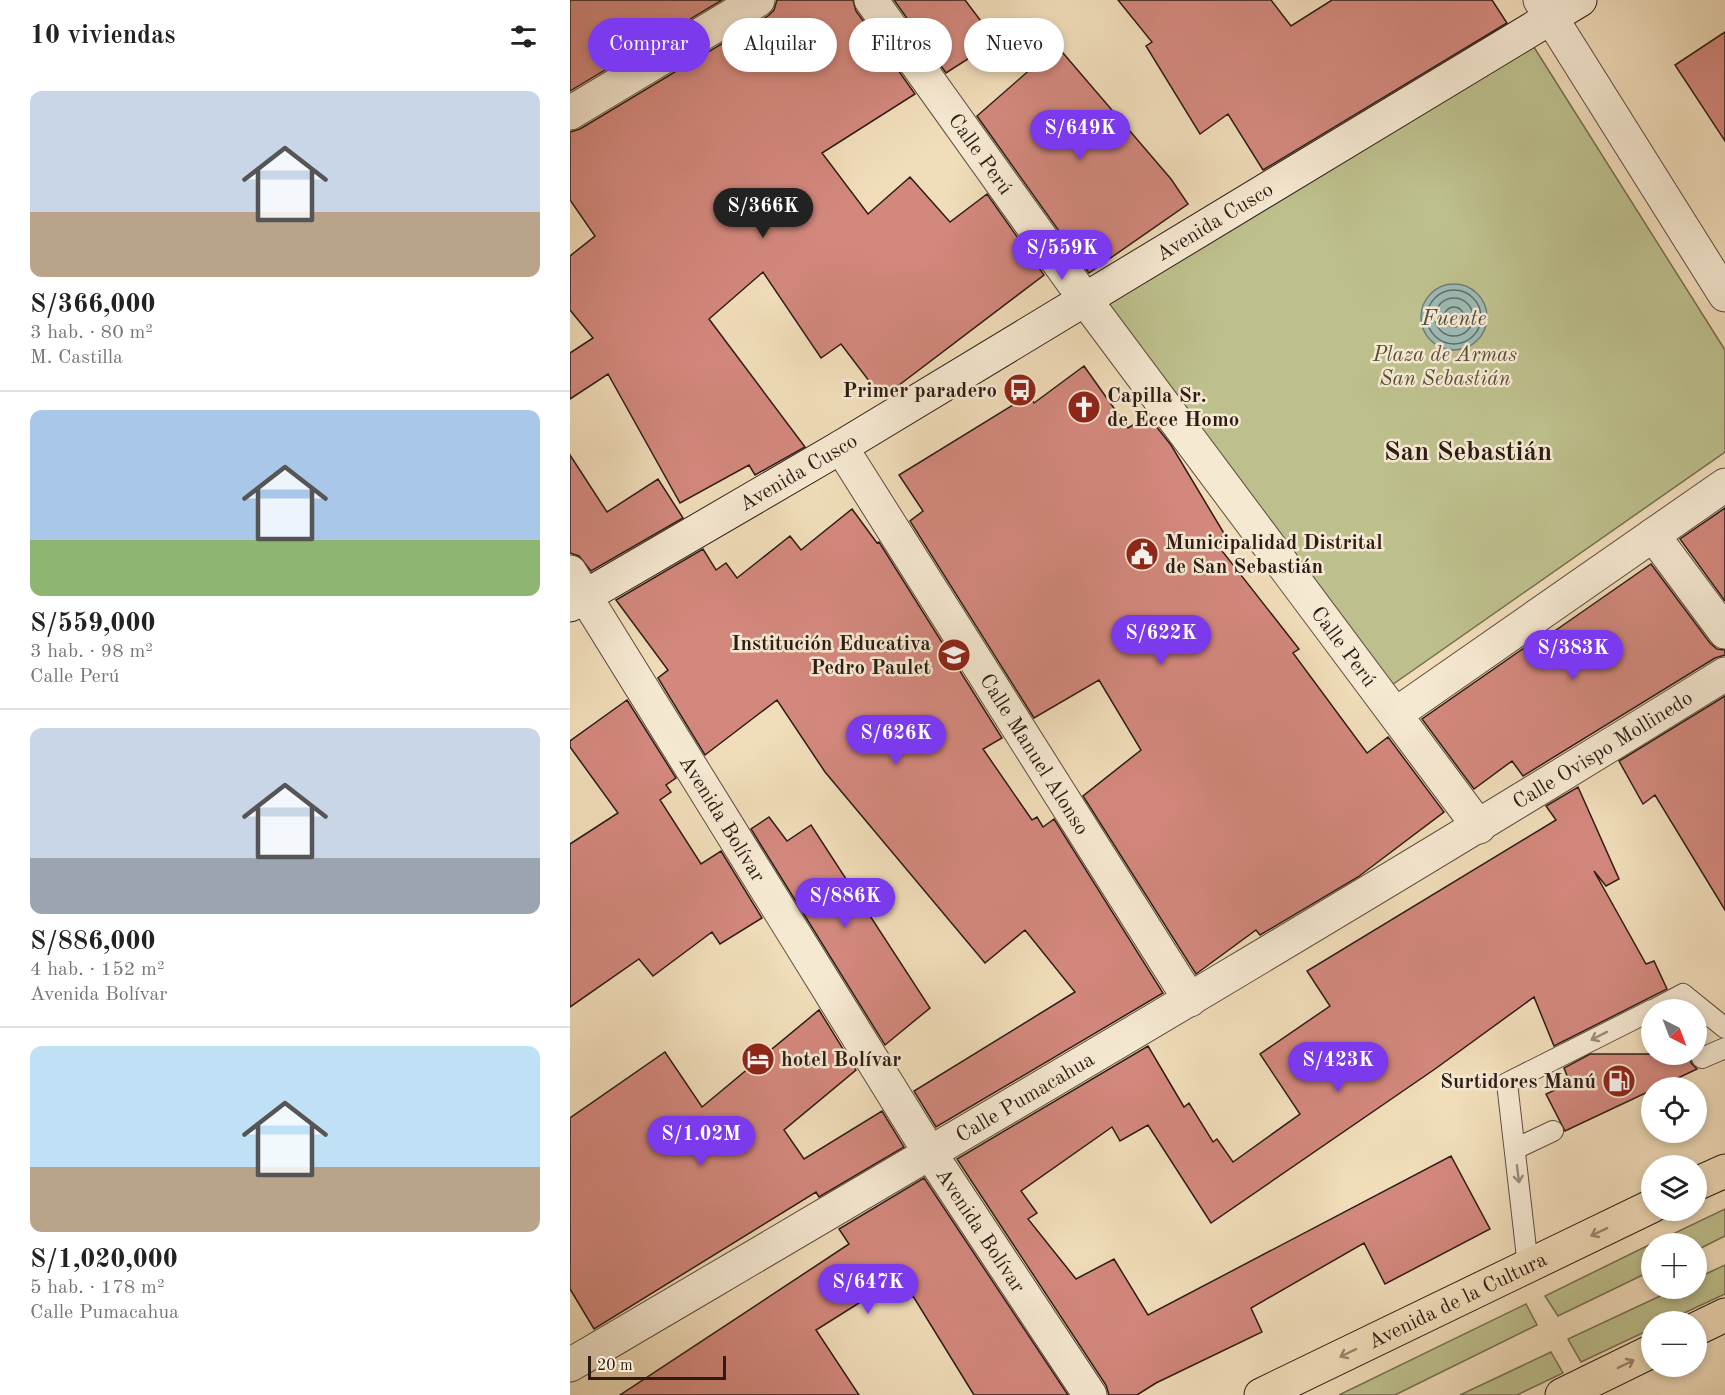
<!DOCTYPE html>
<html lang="es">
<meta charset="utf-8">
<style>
body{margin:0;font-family:"Old Standard TT",serif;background:#f2f2f2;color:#222;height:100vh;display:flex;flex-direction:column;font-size:22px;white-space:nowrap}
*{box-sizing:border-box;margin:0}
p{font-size:20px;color:#767676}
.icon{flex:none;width:33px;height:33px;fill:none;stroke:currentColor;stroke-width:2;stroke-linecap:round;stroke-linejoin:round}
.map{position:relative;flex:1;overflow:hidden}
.side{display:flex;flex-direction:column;background:#fff;width:570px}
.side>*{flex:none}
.hud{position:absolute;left:18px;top:18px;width:570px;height:54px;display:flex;gap:12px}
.needle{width:39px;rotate:138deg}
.controls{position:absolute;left:1071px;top:999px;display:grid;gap:12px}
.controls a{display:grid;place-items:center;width:66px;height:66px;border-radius:50%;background:#fff;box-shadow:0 3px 9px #0003;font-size:30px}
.scale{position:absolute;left:18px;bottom:15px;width:138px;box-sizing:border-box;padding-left:6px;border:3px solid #2d1c15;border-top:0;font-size:16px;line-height:21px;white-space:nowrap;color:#2d1c15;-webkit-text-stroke:4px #f6e9d2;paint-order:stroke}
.price{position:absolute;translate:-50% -51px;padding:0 14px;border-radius:21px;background:#7c3aed;color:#fff;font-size:20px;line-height:39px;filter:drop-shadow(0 2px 3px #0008)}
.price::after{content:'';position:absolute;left:50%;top:36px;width:18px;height:14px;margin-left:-9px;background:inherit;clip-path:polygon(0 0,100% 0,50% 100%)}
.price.selected{background:#222;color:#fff}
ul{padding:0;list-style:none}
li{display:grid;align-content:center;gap:12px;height:318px;padding:0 30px}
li+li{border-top:2px solid #e0e0e0}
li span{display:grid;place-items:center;height:186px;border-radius:12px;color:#555}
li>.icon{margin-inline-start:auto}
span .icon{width:108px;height:108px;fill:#fffc;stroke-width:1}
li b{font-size:26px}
h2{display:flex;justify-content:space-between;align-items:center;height:72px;padding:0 30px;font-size:26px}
.pill{padding:0 21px;border-radius:27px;background:#fff;box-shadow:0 3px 9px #0003;font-size:21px;line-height:54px}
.pill.selected{background:#7c3aed;color:#fff}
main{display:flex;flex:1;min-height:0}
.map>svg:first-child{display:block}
.green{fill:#bdc08d;stroke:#756e51;stroke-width:1.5}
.water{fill:#9cbbb6;stroke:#707b76;stroke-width:1.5}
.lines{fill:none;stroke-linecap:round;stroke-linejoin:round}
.shore{stroke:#646c66;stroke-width:1.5}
.building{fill:#d3887d;stroke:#2d1c15;stroke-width:1.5}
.lane-casing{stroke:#5e4c3e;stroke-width:22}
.street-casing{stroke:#5e4c3e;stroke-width:35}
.secondary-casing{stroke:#2d1c15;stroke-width:35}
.highway-casing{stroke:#2d1c15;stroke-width:35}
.lane{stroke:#f6e9d2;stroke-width:20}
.street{stroke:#f6e9d2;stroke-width:33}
.secondary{stroke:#f6e9d2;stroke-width:33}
.highway{stroke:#f1ddba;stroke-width:33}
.oneway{stroke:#9c8d7d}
.oneway2{stroke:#998670}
.labels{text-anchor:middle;stroke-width:5;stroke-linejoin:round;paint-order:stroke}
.street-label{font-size:21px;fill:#2d1c15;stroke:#f6e9d2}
.park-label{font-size:21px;font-style:italic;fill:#584d39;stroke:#f6e9d2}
.poi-label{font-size:21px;font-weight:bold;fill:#2d1c15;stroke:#f6e9d2;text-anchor:end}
.water-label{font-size:22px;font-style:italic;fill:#4e4c45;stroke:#f6e9d2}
.district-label{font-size:27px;font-weight:bold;fill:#2d1c15;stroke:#f6e9d2}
</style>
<main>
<section class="side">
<h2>10 viviendas<svg class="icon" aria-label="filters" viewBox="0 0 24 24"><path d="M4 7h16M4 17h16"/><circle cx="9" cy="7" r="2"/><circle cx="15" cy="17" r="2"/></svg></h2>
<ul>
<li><span style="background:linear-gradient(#c9d6e8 65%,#b9a48a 0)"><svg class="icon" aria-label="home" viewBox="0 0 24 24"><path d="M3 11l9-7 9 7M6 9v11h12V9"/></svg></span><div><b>S/366,000</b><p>3 hab. · 80 m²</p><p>M. Castilla</p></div></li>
<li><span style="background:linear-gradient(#a9c7e8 70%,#8fb573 0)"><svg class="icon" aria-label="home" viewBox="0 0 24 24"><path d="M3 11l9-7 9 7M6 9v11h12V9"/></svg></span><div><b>S/559,000</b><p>3 hab. · 98 m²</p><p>Calle Perú</p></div></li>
<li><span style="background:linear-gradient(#c9d6e8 70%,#9aa5b1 0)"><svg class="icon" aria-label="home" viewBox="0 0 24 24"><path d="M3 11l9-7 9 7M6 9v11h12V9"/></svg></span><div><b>S/886,000</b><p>4 hab. · 152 m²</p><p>Avenida Bolívar</p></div></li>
<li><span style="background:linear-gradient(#bfe0f5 65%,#b9a48a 0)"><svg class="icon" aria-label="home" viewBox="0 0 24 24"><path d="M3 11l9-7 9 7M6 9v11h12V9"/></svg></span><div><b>S/1,020,000</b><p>5 hab. · 178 m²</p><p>Calle Pumacahua</p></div></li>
</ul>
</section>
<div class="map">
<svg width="1155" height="1395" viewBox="0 0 1155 1395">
<rect width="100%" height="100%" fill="#f1ddba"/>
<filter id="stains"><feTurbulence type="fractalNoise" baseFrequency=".00333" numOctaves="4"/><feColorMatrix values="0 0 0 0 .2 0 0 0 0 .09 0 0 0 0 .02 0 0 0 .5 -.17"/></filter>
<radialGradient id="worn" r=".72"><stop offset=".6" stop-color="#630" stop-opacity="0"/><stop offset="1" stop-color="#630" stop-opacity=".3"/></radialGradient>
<path class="green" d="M 962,44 L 1155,350 L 1155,452 L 819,687 L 535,300 Z
M 1155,1209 L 1155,1236 L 1127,1250 L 1126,1244 L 1084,1243 Z
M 1081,1244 L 1081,1271 L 988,1316 L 975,1296 Z
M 1155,1265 L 1155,1294 L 1097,1321 L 1082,1322 L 1081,1329 L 1011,1362 L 998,1339 L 1105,1289 L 1126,1288 L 1127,1278 Z
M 956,1304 L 967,1325 L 825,1395 L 769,1395 Z
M 981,1352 L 993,1373 L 947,1395 L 890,1395 Z"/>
<path class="water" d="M851 317a33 33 0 1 1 66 0a33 33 0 1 1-66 0Z"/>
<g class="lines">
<path class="shore" d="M857 317a27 27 0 1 1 54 0a27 27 0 1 1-54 0Z
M865 317a19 19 0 1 1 38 0a19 19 0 1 1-38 0Z
M874 317a10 10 0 1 1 20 0a10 10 0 1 1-20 0Z"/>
</g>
<path class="building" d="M 0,0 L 152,0 L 0,91 Z
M 207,0 L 283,0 L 286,11 L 345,94 L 252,153 L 298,214 L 340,177 L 380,222 L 417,194 L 474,275 L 312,398 L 271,344 L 251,358 L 193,272 L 139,319 L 235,447 L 185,475 L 179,465 L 110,503 L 38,374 L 0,399 L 0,353 L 23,338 L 0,310 L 0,256 L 25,236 L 0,200 L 0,132 L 10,129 L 198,16 L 204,10 Z
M 324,0 L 395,0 L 426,41 L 376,73 Z
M 548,0 L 701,0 L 721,26 L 762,0 L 922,0 L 937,23 L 693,170 L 658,114 L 630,134 L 576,46 L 582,42 Z
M 1155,32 L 1155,141 L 1105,65 Z
M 487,46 L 601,179 L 618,204 L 519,273 L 407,116 Z
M 514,366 L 558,428 L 578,416 L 601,445 L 655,535 L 645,542 L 729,649 L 723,653 L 797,753 L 818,737 L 874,812 L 788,877 L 690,935 L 686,930 L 626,974 L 513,796 L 571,750 L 529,680 L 464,718 L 340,521 L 353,511 L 329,475 L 459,395 L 464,403 Z
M 0,455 L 37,512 L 88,479 L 113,518 L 21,571 L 9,556 L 0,553 Z
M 1155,508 L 1155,601 L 1110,539 Z
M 282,509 L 307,543 L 309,542 L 432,738 L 413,749 L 462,820 L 467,817 L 473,827 L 484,819 L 593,993 L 366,1127 L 344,1091 L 505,992 L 455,930 L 415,963 L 255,772 L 207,700 L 135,755 L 88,678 L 98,670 L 46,600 L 133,549 L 146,570 L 156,563 L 167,578 L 220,536 L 231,550 Z
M 1081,564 L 1140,643 L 1147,649 L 1155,650 L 1155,655 L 1145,658 L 953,776 L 942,761 L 904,789 L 852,719 L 974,634 L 976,637 Z
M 1155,696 L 1155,910 L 1085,795 L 1073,804 L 1049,761 Z
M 57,700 L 106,778 L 96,785 L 101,792 L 90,800 L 131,864 L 151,851 L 192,918 L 150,944 L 142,932 L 83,976 L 69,959 L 0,1007 L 0,844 L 48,813 L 0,747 L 0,741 Z
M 1008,787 L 1049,879 L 1036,886 L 1024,871 L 1076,964 L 1084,961 L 1097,989 L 984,1046 L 964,997 L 865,1069 L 641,1223 L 578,1125 L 550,1141 L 542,1127 L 451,1191 L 467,1213 L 458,1219 L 506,1279 L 544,1259 L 578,1315 L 881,1156 L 920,1229 L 815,1284 L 794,1243 L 681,1308 L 692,1332 L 586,1383 L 567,1395 L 539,1395 L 536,1385 L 387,1159 L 578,1046 L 614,1107 L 619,1103 L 643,1142 L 647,1139 L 663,1162 L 730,1114 L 690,1054 L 760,1006 L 737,971 L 986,820 L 976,806 Z
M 199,817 L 217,841 L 241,825 L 360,1008 L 315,1045 L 181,829 Z
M 249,1010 L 286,1070 L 214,1130 L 234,1159 L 312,1111 L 334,1147 L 249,1197 L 246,1192 L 24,1329 L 0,1289 L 0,1118 L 95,1052 L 132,1107 Z
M 1020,1054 L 1121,1054 L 1121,1063 L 1127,1069 L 1087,1088 L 1082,1088 L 1082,1090 L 995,1131 L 976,1094 L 1000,1083 L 994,1068 Z
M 354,1178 L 498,1395 L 404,1395 L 343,1296 L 338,1299 L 324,1281 L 246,1330 L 289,1395 L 50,1395 L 279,1244 L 269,1229 Z"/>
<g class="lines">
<defs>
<path id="lane" d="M 1083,1010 L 1113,994 L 1155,1028
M 1132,1058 L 1155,1048
M 945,1149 L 983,1131
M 958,1266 L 937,1083 L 1082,1010"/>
<g id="street">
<path id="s1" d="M 301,0 L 514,298 L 909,827"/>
<path d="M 970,0 L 1155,295"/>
<path d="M 0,113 L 188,0"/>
<path id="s2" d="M 271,447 L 620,1000"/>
<path d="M 1083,535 L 1155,632"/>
<path id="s3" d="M 0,572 L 360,1153 L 520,1395"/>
<path d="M 826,714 L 1155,485"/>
<path id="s4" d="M 0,1365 C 387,1137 774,911 1155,674"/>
</g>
<g id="secondary">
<path id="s5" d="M 0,605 L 271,447 L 1010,0"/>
</g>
<g id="highway">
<path d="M 1126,1184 L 1155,1171"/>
<path d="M 1126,1329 L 1155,1315"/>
<path id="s6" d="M 691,1395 L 1082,1206"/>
<path d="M 992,1395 L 1082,1351"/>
</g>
</defs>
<use href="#lane" class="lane-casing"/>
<use href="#street" class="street-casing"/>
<use href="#secondary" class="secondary-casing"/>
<use href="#highway" class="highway-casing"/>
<use href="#lane" class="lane"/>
<use href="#street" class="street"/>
<use href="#secondary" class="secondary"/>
<use href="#highway" class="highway"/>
</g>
<defs><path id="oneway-shaft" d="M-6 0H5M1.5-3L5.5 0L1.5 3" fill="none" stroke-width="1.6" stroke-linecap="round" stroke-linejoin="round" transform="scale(1.5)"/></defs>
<g class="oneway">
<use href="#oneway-shaft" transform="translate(1029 1036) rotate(153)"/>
<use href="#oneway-shaft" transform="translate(948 1174) rotate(83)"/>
</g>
<g class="oneway2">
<use href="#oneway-shaft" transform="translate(1029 1232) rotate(154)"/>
<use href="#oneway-shaft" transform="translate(778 1353) rotate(154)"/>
<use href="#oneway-shaft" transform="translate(1056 1364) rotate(-26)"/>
</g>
<defs>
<symbol id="bus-disc" viewBox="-11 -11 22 22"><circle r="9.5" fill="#8f2418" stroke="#f6e9d2"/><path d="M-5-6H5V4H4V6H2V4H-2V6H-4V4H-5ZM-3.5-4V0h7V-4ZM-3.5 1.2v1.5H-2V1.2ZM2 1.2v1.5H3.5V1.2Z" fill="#fff"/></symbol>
<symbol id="church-disc" viewBox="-11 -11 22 22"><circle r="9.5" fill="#8f2418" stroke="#f6e9d2"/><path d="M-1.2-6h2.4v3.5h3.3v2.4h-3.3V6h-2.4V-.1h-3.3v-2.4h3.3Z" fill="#fff"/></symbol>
<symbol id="civic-disc" viewBox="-11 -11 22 22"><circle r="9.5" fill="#8f2418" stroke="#f6e9d2"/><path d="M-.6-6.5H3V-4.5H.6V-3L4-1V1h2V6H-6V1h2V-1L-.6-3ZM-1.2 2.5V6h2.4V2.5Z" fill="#fff"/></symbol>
<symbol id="school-disc" viewBox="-11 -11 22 22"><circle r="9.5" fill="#8f2418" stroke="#f6e9d2"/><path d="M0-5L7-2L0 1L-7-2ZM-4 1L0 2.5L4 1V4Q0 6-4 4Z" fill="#fff"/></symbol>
<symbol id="hotel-disc" viewBox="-11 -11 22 22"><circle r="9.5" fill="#8f2418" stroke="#f6e9d2"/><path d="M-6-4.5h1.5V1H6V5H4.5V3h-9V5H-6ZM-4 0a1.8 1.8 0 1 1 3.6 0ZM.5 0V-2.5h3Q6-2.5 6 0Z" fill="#fff"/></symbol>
<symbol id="fuel-disc" viewBox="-11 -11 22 22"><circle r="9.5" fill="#8f2418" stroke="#f6e9d2"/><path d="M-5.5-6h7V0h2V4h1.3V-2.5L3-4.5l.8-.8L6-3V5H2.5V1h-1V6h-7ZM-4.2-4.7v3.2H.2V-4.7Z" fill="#fff"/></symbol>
</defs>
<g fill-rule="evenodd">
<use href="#bus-disc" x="431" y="371" width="38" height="38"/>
<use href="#church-disc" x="495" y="388" width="38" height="38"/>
<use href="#civic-disc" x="553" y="535" width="38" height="38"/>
<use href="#school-disc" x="365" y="636" width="38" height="38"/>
<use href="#hotel-disc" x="169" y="1040" width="38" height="38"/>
<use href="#fuel-disc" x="1030" y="1062" width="38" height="38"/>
</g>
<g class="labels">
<g class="street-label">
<text dy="7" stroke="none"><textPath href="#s1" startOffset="189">Calle Perú</textPath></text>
<text dy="7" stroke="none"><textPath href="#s5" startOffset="750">Avenida Cusco</textPath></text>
<text dy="7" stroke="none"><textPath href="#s5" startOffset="264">Avenida Cusco</textPath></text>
<text dy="7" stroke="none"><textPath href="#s1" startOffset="801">Calle Perú</textPath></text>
<text dy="7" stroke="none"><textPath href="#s4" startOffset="1202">Calle Ovispo Mollinedo</textPath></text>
<text dy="7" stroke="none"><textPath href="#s2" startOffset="363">Calle Manuel Alonso</textPath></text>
<text dy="7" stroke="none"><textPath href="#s3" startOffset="290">Avenida Bolívar</textPath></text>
<text dy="7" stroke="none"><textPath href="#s4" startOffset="528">Calle Pumacahua</textPath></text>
<text dy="7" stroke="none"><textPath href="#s3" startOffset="776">Avenida Bolívar</textPath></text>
<text dy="7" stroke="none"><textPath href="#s6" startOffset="218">Avenida de la Cultura</textPath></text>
</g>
<g class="park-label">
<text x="875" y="361">Plaza de Armas<tspan x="875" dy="24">San Sebastián</tspan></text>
</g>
<g class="poi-label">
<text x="427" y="397">Primer paradero</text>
<text x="537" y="402" text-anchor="start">Capilla Sr.<tspan x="537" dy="24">de Ecce Homo</tspan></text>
<text x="595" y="549" text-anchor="start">Municipalidad Distrital<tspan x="595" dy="24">de San Sebastián</tspan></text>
<text x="361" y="650">Institución Educativa<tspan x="361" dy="24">Pedro Paulet</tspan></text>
<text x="211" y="1066" text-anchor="start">hotel Bolívar</text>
<text x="1026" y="1088">Surtidores Manú</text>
</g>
<g class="water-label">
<text x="884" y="325">Fuente</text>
</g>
<g class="district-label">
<text x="898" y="460">San Sebastián</text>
</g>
</g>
<rect width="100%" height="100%" filter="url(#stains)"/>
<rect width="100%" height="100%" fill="url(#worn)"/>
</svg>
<div class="controls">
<a><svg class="needle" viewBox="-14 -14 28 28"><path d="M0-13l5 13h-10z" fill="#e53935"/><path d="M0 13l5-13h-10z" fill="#767676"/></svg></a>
<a><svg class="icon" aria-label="locate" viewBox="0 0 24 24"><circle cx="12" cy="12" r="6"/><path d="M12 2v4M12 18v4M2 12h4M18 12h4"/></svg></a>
<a><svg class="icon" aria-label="layers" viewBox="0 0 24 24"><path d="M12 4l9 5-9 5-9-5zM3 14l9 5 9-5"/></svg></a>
<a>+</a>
<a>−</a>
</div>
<div class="scale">20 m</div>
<b class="price" style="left:510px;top:161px">S/649K</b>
<b class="price selected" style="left:193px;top:239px">S/366K</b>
<b class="price" style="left:492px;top:281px">S/559K</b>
<b class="price" style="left:591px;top:666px">S/622K</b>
<b class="price" style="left:1003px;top:681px">S/383K</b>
<b class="price" style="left:326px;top:766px">S/626K</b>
<b class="price" style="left:275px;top:929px">S/886K</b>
<b class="price" style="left:768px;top:1093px">S/423K</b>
<b class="price" style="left:131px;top:1167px">S/1.02M</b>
<b class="price" style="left:298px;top:1315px">S/647K</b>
<div class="hud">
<a class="pill selected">Comprar</a>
<a class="pill">Alquilar</a>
<a class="pill">Filtros</a>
<a class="pill">Nuevo</a>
</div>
</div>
</main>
